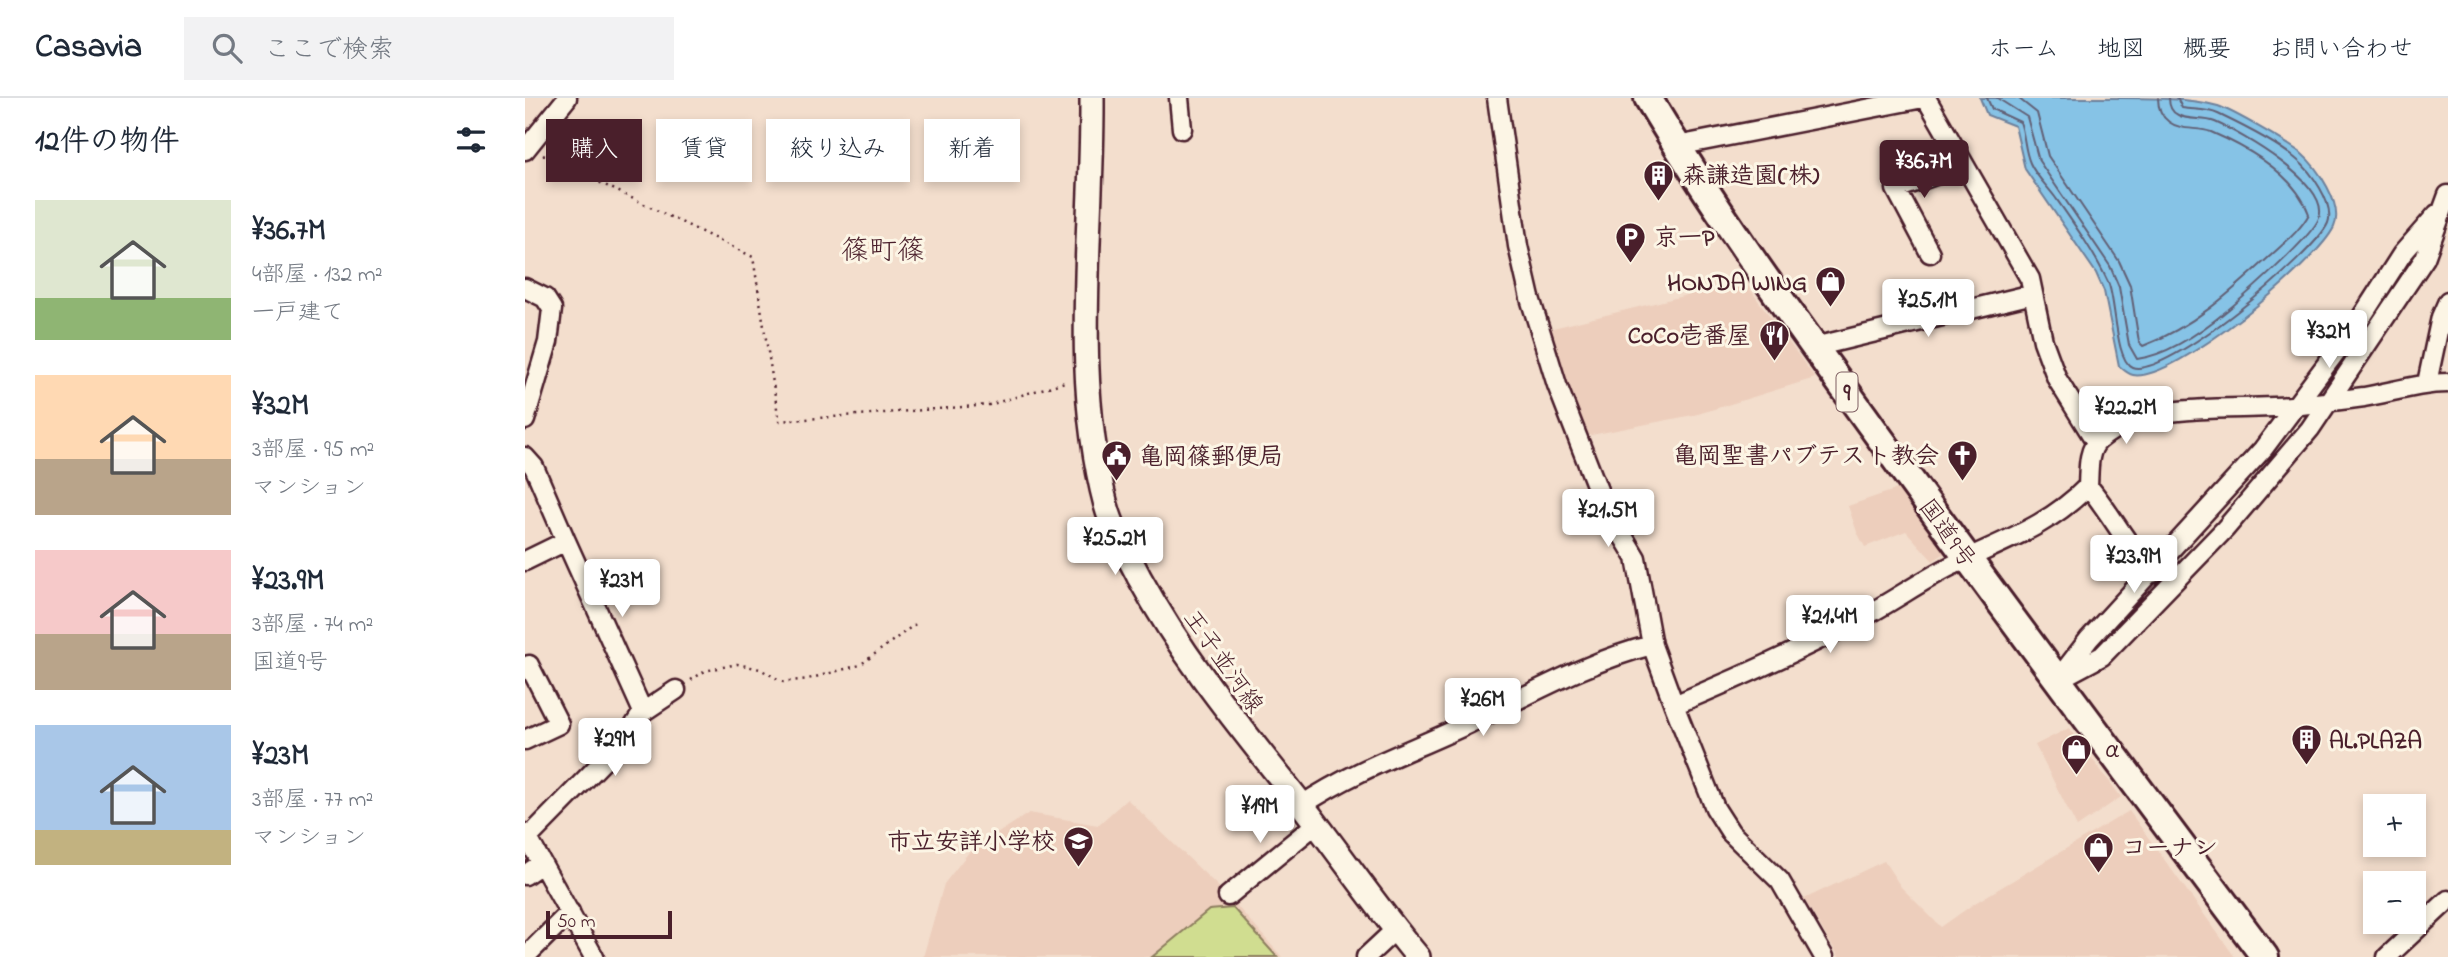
<!DOCTYPE html>
<html lang="ja">
<meta charset="utf-8">
<style>
body{margin:0;font-family:"Indie Flower","Klee One",sans-serif;background:#f2f2f3;color:#1f2937;height:100vh;display:flex;flex-direction:column;font-size:26px;white-space:nowrap}
*{box-sizing:border-box;margin:0}
p{font-size:23px;color:#747a83}
.icon{flex:none;width:38px;height:38px;fill:none;stroke:currentColor;stroke-width:2;stroke-linecap:round;stroke-linejoin:round}
.map{position:relative;flex:1;overflow:hidden}
.sheet{display:flex;flex-direction:column;background:#fff;width:525px}
.sheet>*{flex:none}
.guide{position:absolute;left:21px;top:21px;width:665px;height:63px;display:flex;gap:14px}
.tools{position:absolute;left:1838px;top:696px;display:grid;gap:14px}
.tools a{display:grid;place-items:center;width:63px;height:63px;border-radius:0px;background:#fff;box-shadow:0 4px 10px #0003;font-size:35px}
.scale{position:absolute;left:21px;bottom:18px;width:126px;box-sizing:border-box;padding-left:7px;border:4px solid #4a1f2b;border-top:0;font-size:19px;line-height:24px;white-space:nowrap;color:#4a1f2b;-webkit-text-stroke:5px #fcf5e5;paint-order:stroke}
.price{position:absolute;translate:-50% -60px;padding:0 16px;border-radius:7px;background:#fff;color:#222;font-size:23px;line-height:46px;filter:drop-shadow(0 2px 4px #0008)}
.price::after{content:'';position:absolute;left:50%;top:42px;width:21px;height:16px;margin-left:-10px;background:inherit;clip-path:polygon(0 0,100% 0,50% 100%)}
.price.current{background:#4a1f2b;color:#fff}
ul{padding:0;list-style:none}
li{display:flex;align-items:center;gap:21px;height:175px;padding:0 35px}
li span{display:grid;place-items:center;flex:none;width:196px;height:140px;border-radius:0px;color:#555}
li>.icon{margin-inline-start:auto}
span .icon{width:84px;height:84px;fill:#fffc;stroke-width:1}
li b{font-size:30px}
h2{display:flex;justify-content:space-between;align-items:center;height:84px;padding:0 35px;font-size:30px}
.tag{padding:0 24px;border-radius:0px;background:#fff;box-shadow:0 4px 10px #0003;font-size:24px;line-height:63px}
.tag.current{background:#4a1f2b;color:#fff}
header{display:flex;align-items:center;gap:42px;box-sizing:border-box;height:98px;padding:0 35px;background:#fff;border-bottom:2px solid #e0e1e3}
header strong{font-size:33px}
nav{display:flex;gap:38px;margin-inline-start:auto;font-size:24px}
.search{width:490px;height:63px;background:#f2f2f3;display:flex;align-items:center;gap:18px;box-sizing:border-box;padding:0 24px;border-radius:0px;color:#747a83;font-size:26px}
main{display:flex;flex:1;min-height:0}
.map>svg:first-child{display:block}
.built{fill:#edcebc}
.green{fill:#d0dd90;stroke:#8d7e5e;stroke-width:2}
.water{fill:#86c3e6;stroke:#6e819b;stroke-width:2}
.lines{fill:none;stroke-linecap:round;stroke-linejoin:round}
.shore{stroke:#626176;stroke-width:2}
.minor-casing{stroke:#4a1f2b;stroke-width:23}
.major-casing{stroke:#4a1f2b;stroke-width:28}
.highway-casing{stroke:#4a1f2b;stroke-width:32}
.path{stroke:#4a1f2b;stroke-width:2.5;stroke-dasharray:2 5;stroke-linecap:butt}
.minor{stroke:#fcf5e5;stroke-width:18}
.major{stroke:#fcf5e5;stroke-width:23}
.highway{stroke:#fcf5e5;stroke-width:26}
.labels{text-anchor:middle;stroke-width:6;stroke-linejoin:round;paint-order:stroke}
.shield{fill:#fcf5e5;stroke:#7f5f63;stroke-width:2}
.shield-label{font-size:23px;font-weight:bold;fill:#4a1f2b}
.poi-label{font-size:24px;font-weight:bold;fill:#4a1f2b;stroke:#fcf5e5;text-anchor:start}
.street-label{font-size:24px;fill:#4a1f2b;stroke:#fcf5e5}
.quarter-label{font-size:28px;fill:#4a1f2b;stroke:#fcf5e5}
</style>
<header>
<strong>Casavia</strong>
<div class="search"><svg class="icon" aria-label="search" viewBox="0 0 24 24"><circle cx="10" cy="10" r="6"/><path d="M15 15l6 6"/></svg>ここで検索</div>
<nav><a>ホーム</a><a>地図</a><a>概要</a><a>お問い合わせ</a></nav>
</header>
<main>
<section class="sheet">
<h2>12件の物件<svg class="icon" aria-label="filters" viewBox="0 0 24 24"><path d="M4 7h16M4 17h16"/><circle cx="9" cy="7" r="2"/><circle cx="15" cy="17" r="2"/></svg></h2>
<ul>
<li><span style="background:linear-gradient(#dfe7d0 70%,#8fb573 0)"><svg class="icon" aria-label="home" viewBox="0 0 24 24"><path d="M3 11l9-7 9 7M6 9v11h12V9"/></svg></span><div><b>¥36.7M</b><p>4部屋 · 132 m²</p><p>一戸建て</p></div></li>
<li><span style="background:linear-gradient(#ffd9b3 60%,#b9a48a 0)"><svg class="icon" aria-label="home" viewBox="0 0 24 24"><path d="M3 11l9-7 9 7M6 9v11h12V9"/></svg></span><div><b>¥32M</b><p>3部屋 · 95 m²</p><p>マンション</p></div></li>
<li><span style="background:linear-gradient(#f6c9c9 60%,#b9a48a 0)"><svg class="icon" aria-label="home" viewBox="0 0 24 24"><path d="M3 11l9-7 9 7M6 9v11h12V9"/></svg></span><div><b>¥23.9M</b><p>3部屋 · 74 m²</p><p>国道9号</p></div></li>
<li><span style="background:linear-gradient(#a9c7e8 75%,#c2b280 0)"><svg class="icon" aria-label="home" viewBox="0 0 24 24"><path d="M3 11l9-7 9 7M6 9v11h12V9"/></svg></span><div><b>¥23M</b><p>3部屋 · 77 m²</p><p>マンション</p></div></li>
</ul>
</section>
<div class="map">
<svg width="1923" height="859" viewBox="0 0 1923 859">
<rect width="100%" height="100%" fill="#f3decd"/>
<filter id="ink" filterUnits="userSpaceOnUse"><feTurbulence type="fractalNoise" baseFrequency=".0143" numOctaves="2"/><feDisplacementMap in="SourceGraphic" scale="14" xChannelSelector="R" yChannelSelector="G"/><feConvolveMatrix kernelMatrix="1 2 1 2 8 2 1 2 1" color-interpolation-filters="sRGB"/></filter>
<g filter="url(#ink)">
<path class="built" d="M 1219,183 L 1290,280 L 1173,316 L 1056,339 L 1020,232 Z
M 1378,389 L 1427,450 L 1408,463 L 1381,433 L 1340,449 L 1332,434 L 1323,408 Z
M 1544,630 L 1596,699 L 1552,729 L 1510,647 Z
M 602,701 L 703,798 L 757,859 L 398,859 L 419,786 L 444,754 L 504,715 L 573,727 Z
M 1604,713 L 1710,859 L 1314,859 L 1279,801 L 1359,763 L 1376,789 L 1416,829 L 1450,805 Z"/>
<path class="green" d="M 708,810 L 752,859 L 627,859 L 684,812 Z"/>
<path class="water" d="M 1455,0 C 1501,0 1547,0 1593,0 C 1624,0 1663,0 1693,8 C 1710,14 1761,44 1776,55 C 1792,69 1819,107 1809,129 C 1792,165 1648,285 1608,277 C 1602,276 1598,271 1594,268 L 1579,193 L 1571,175 L 1500,71 L 1490,28 L 1462,17 Z"/>
<g class="lines">
<path class="shore" d="M 1462,0 L 1467,11 L 1495,24 C 1500,37 1499,51 1505,65 C 1510,77 1522,88 1530,99 C 1549,126 1569,154 1583,184 C 1591,201 1590,262 1607,269 C 1640,282 1790,156 1803,125 C 1810,106 1785,72 1771,61 C 1752,45 1716,27 1693,16 C 1682,11 1668,12 1657,10 L 1652,0
M 1472,0 L 1502,19 L 1514,63 L 1585,168 L 1594,189 L 1604,247 L 1612,261 C 1644,257 1680,231 1704,211 C 1722,196 1788,138 1794,120 C 1806,86 1715,35 1690,24 C 1679,19 1664,23 1653,17 C 1646,14 1644,7 1644,0
M 1493,0 L 1512,15 L 1523,58 L 1594,163 L 1605,187 L 1614,244 L 1618,248 C 1668,229 1705,195 1744,159 C 1758,146 1775,133 1784,116 C 1770,77 1723,50 1686,34 C 1673,29 1656,33 1644,24 C 1636,18 1633,10 1633,0"/>
<defs>
<path id="minor" d="M 654,0 L 657,31
M 972,0 L 993,148 L 1005,200 L 1032,287 L 1078,405 L 1111,460 L 1127,547 L 1149,607 L 1190,710 L 1206,735 L 1255,783 L 1299,859
M 1401,0 L 1505,181 L 1518,243 L 1532,281 L 1571,344
M 1152,48 L 1398,0
M 0,52 L 42,0
M 1405,155 L 1371,91 L 1439,67
M 0,190 L 20,200 L 27,211 L 23,244 L 0,322
M 1289,249 L 1508,196
M 1902,285 L 1916,219 L 1923,203
M 0,359 L 9,369 L 41,443 L 0,463
M 1563,388 C 1587,416 1602,449 1628,475
M 41,443 L 118,614
M 0,570 L 4,567 L 34,626 L 0,642
M 1537,576 L 1564,541 L 1738,351 L 1834,223 L 1877,156 L 1912,116
M 1532,582 L 1577,558 L 1700,431 L 1785,331 L 1900,160 L 1923,97
M 1149,607 C 1214,580 1276,552 1338,519 C 1368,503 1396,483 1426,468 C 1477,443 1523,429 1563,388 C 1564,374 1562,352 1574,342 C 1624,299 1714,315 1776,307 C 1797,304 1818,302 1839,299 C 1868,294 1894,285 1923,285
M 777,707 C 833,670 886,653 945,625 C 1004,597 1063,563 1127,547
M 0,735 L 69,859
M 3,740 L 101,640 L 118,614 L 151,592
M 0,777 L 16,766
M 703,798 L 791,726
M 0,859 L 45,814
M 841,859 L 870,832
M 1862,859 L 1923,802"/>
<path id="major" d="M 567,0 C 568,134 546,276 581,407 C 588,433 602,455 614,479 C 661,565 717,631 777,707 C 816,757 852,810 893,859"/>
<path id="highway" d="M 1123,0 C 1191,115 1269,221 1347,329 C 1476,508 1608,683 1740,859"/>
</defs>
<use href="#minor" class="minor-casing"/>
<use href="#major" class="major-casing"/>
<use href="#highway" class="highway-casing"/>
<path class="path" d="M 18,57 L 228,159 L 254,323 L 464,307 L 543,283
M 166,582 L 180,573 L 212,566 L 235,571 L 258,584 L 283,581 L 335,567 L 393,524"/>
<use href="#minor" class="minor"/>
<use href="#major" class="major"/>
<use href="#highway" class="highway"/>
</g>
</g>
<defs>
<symbol id="building-pin" viewBox="-11 -11 22 30"><path d="M0 17L-7.5 6A9.5 9.5 0 1 1 7.5 6Z" fill="#4a1f2b" stroke="#fcf5e5"/><path d="M-4-6H4V6H1V3H-1V6H-4ZM-2.5-4.3h1.7v1.8h-1.7ZM.8-4.3h1.7v1.8H.8ZM-2.5-1h1.7V.8h-1.7ZM.8-1h1.7V.8H.8Z" fill="#fff"/></symbol>
<symbol id="parking-pin" viewBox="-11 -11 22 30"><path d="M0 17L-7.5 6A9.5 9.5 0 1 1 7.5 6Z" fill="#4a1f2b" stroke="#fcf5e5"/><path d="M-3.5-5.5H1a3.5 3.5 0 0 1 0 7H-1V5.5H-3.5ZM-1-3.4V-.6H.8a1.4 1.4 0 0 0 0-2.8Z" fill="#fff"/></symbol>
<symbol id="shop-pin" viewBox="-11 -11 22 30"><path d="M0 17L-7.5 6A9.5 9.5 0 1 1 7.5 6Z" fill="#4a1f2b" stroke="#fcf5e5"/><path d="M-5-2.5h2.3a2.7 3.5 0 0 1 5.4 0H5L5.5 6h-11ZM-1.5-2.5h3a1.5 2.3 0 0 0-3 0Z" fill="#fff"/></symbol>
<symbol id="restaurant-pin" viewBox="-11 -11 22 30"><path d="M0 17L-7.5 6A9.5 9.5 0 1 1 7.5 6Z" fill="#4a1f2b" stroke="#fcf5e5"/><path d="M-5-6h1v4h1v-4h1v4h1v-4h1v5L-1.5 .5V6h-2V.5L-5-1ZM5-6V6H3V1.5H1.5Q1.5-4 5-6Z" fill="#fff"/></symbol>
<symbol id="church-pin" viewBox="-11 -11 22 30"><path d="M0 17L-7.5 6A9.5 9.5 0 1 1 7.5 6Z" fill="#4a1f2b" stroke="#fcf5e5"/><path d="M-1.2-6h2.4v3.5h3.3v2.4h-3.3V6h-2.4V-.1h-3.3v-2.4h3.3Z" fill="#fff"/></symbol>
<symbol id="civic-pin" viewBox="-11 -11 22 30"><path d="M0 17L-7.5 6A9.5 9.5 0 1 1 7.5 6Z" fill="#4a1f2b" stroke="#fcf5e5"/><path d="M-.6-6.5H3V-4.5H.6V-3L4-1V1h2V6H-6V1h2V-1L-.6-3ZM-1.2 2.5V6h2.4V2.5Z" fill="#fff"/></symbol>
<symbol id="school-pin" viewBox="-11 -11 22 30"><path d="M0 17L-7.5 6A9.5 9.5 0 1 1 7.5 6Z" fill="#4a1f2b" stroke="#fcf5e5"/><path d="M0-5L7-2L0 1L-7-2ZM-4 1L0 2.5L4 1V4Q0 6-4 4Z" fill="#fff"/></symbol>
</defs>
<g fill-rule="evenodd">
<use href="#building-pin" x="1116" y="60" width="35" height="47"/>
<use href="#parking-pin" x="1088" y="122" width="35" height="47"/>
<use href="#shop-pin" x="1288" y="166" width="35" height="47"/>
<use href="#restaurant-pin" x="1232" y="220" width="35" height="47"/>
<use href="#church-pin" x="1420" y="340" width="35" height="47"/>
<use href="#civic-pin" x="574" y="340" width="35" height="47"/>
<use href="#building-pin" x="1764" y="624" width="35" height="47"/>
<use href="#shop-pin" x="1534" y="634" width="35" height="47"/>
<use href="#school-pin" x="536" y="726" width="35" height="47"/>
<use href="#shop-pin" x="1556" y="732" width="35" height="47"/>
</g>
<g class="labels">
<rect class="shield" x="1311.5" y="274.5" width="21" height="39" rx="5"/>
<g class="shield-label">
<text x="1322" y="302">9</text>
</g>
<g class="poi-label">
<text x="1157" y="85">森謙造園(株)</text>
<text x="1129" y="147">京一P</text>
<text x="1282" y="192" text-anchor="end">HONDA WING</text>
<text x="1226" y="245" text-anchor="end">CoCo壱番屋</text>
<text x="1414" y="365" text-anchor="end">亀岡聖書パブテスト教会</text>
<text x="614" y="366">亀岡篠郵便局</text>
<text x="1804" y="650">AL.PLAZA</text>
<text x="1575" y="659">α</text>
<text x="530" y="751" text-anchor="end">市立安詳小学校</text>
<text x="1597" y="757">コーナン</text>
</g>
<g class="street-label">
<text transform="translate(1423 435) rotate(54)" y="8">国道9号</text>
<text transform="translate(699 563) rotate(55)" y="8">王子並河線</text>
</g>
<g class="quarter-label">
<text x="358" y="161">篠町篠</text>
</g>
</g>
</svg>
<div class="tools">
<a>+</a>
<a>−</a>
</div>
<div class="scale">50 m</div>
<b class="price current" style="left:1399px;top:102px">¥36.7M</b>
<b class="price" style="left:1403px;top:241px">¥25.1M</b>
<b class="price" style="left:1804px;top:272px">¥32M</b>
<b class="price" style="left:1601px;top:348px">¥22.2M</b>
<b class="price" style="left:1083px;top:451px">¥21.5M</b>
<b class="price" style="left:590px;top:479px">¥25.2M</b>
<b class="price" style="left:1609px;top:497px">¥23.9M</b>
<b class="price" style="left:97px;top:521px">¥23M</b>
<b class="price" style="left:1305px;top:557px">¥21.4M</b>
<b class="price" style="left:958px;top:640px">¥26M</b>
<b class="price" style="left:90px;top:680px">¥29M</b>
<b class="price" style="left:735px;top:747px">¥19M</b>
<div class="guide">
<a class="tag current">購入</a>
<a class="tag">賃貸</a>
<a class="tag">絞り込み</a>
<a class="tag">新着</a>
</div>
</div>
</main>
